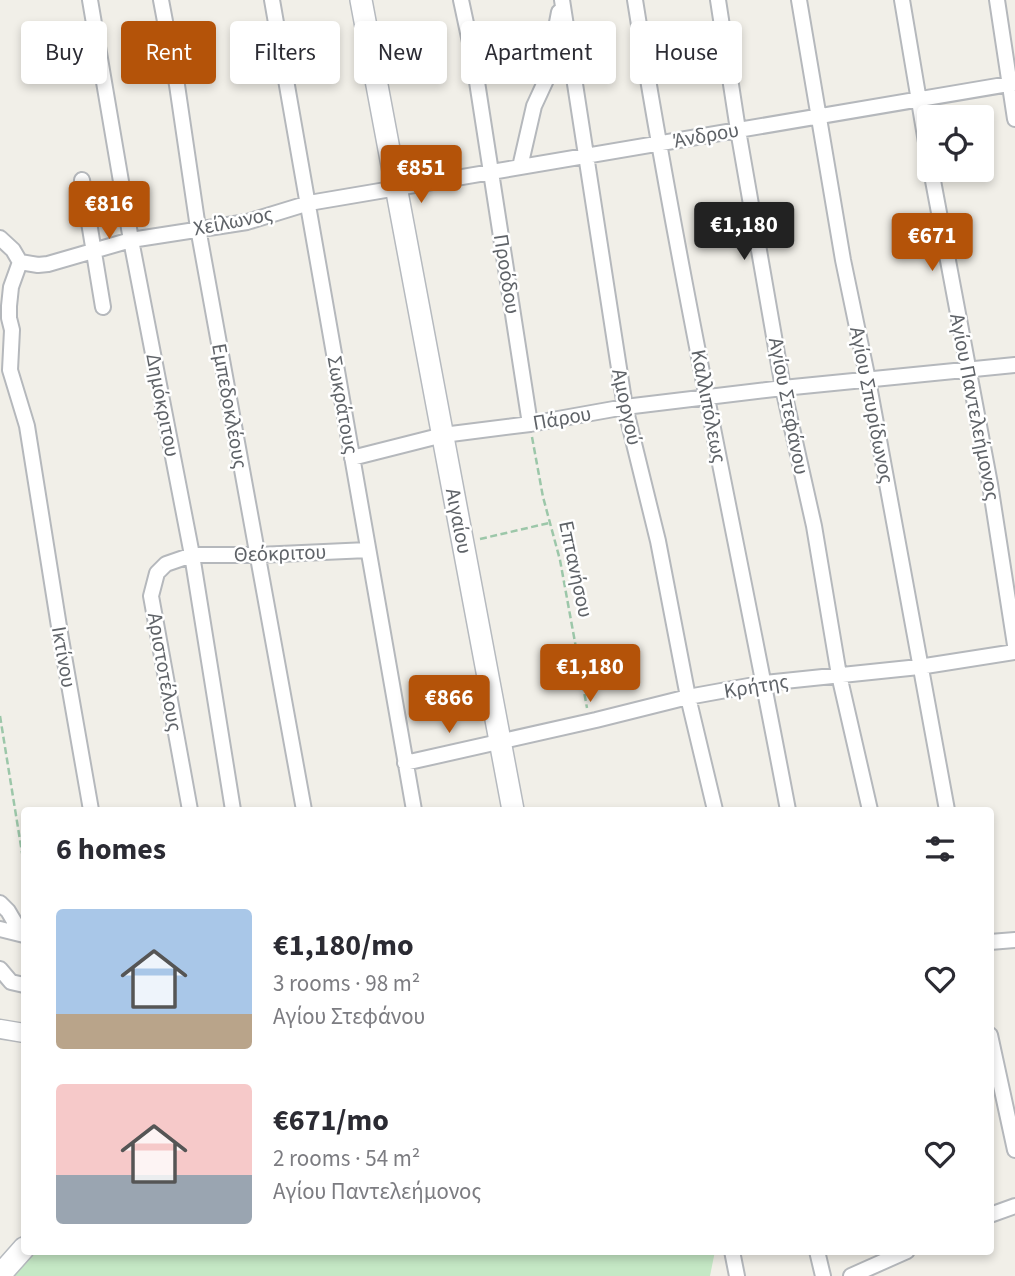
<!DOCTYPE html>
<meta charset="utf-8">
<style>
body{margin:0;font-family:"Source Sans 3",sans-serif;background:#f7f7f7;color:#2b2b33;height:100vh;display:flex;flex-direction:column;font-size:26px;white-space:nowrap}
*{box-sizing:border-box;margin:0}
p{font-size:23px;color:#7c7c81}
.icon{flex:none;width:38px;height:38px;fill:none;stroke:currentColor;stroke-width:2;stroke-linecap:round;stroke-linejoin:round}
.map{position:relative;flex:1;overflow:hidden}
.panel{position:absolute;left:21px;top:807px;width:973px;height:448px;display:flex;flex-direction:column;background:#fff;border-radius:7px;box-shadow:0 4px 10px #0003}
.panel>*{flex:none}
.top-card{position:absolute;left:21px;top:21px;width:973px;height:63px;display:flex;gap:14px}
.buttons{position:absolute;left:917px;top:105px;display:grid;gap:14px}
.buttons a{display:grid;place-items:center;width:77px;height:77px;border-radius:7px;background:#fff;box-shadow:0 4px 10px #0003;font-size:35px}
.price{position:absolute;translate:-50% -60px;padding:0 16px;border-radius:7px;background:#b45309;color:#fff;font-size:23px;line-height:46px;filter:drop-shadow(0 2px 4px #0008)}
.price::after{content:'';position:absolute;left:50%;top:42px;width:21px;height:16px;margin-left:-10px;background:inherit;clip-path:polygon(0 0,100% 0,50% 100%)}
.price.active{background:#222;color:#fff}
ul{padding:0;list-style:none}
li{display:flex;align-items:center;gap:21px;height:175px;padding:0 35px}
li span{display:grid;place-items:center;flex:none;width:196px;height:140px;border-radius:7px;color:#555}
li>.icon{margin-inline-start:auto}
span .icon{width:84px;height:84px;fill:#fffc;stroke-width:1}
li b{font-size:30px}
h2{display:flex;justify-content:space-between;align-items:center;height:84px;padding:0 35px;font-size:30px}
.chip{padding:0 24px;border-radius:7px;background:#fff;box-shadow:0 4px 10px #0003;font-size:24px;line-height:63px}
.chip.active{background:#b45309;color:#fff}
.map>svg:first-child{display:block}
.green{fill:#c5e8c5}
.lines{fill:none;stroke-linecap:round;stroke-linejoin:round}
.minor-casing{stroke:#b5b8bc;stroke-width:18}
.tertiary-casing{stroke:#b5b8bc;stroke-width:21}
.secondary-casing{stroke:#b6babf;stroke-width:24}
.path{stroke:#9cc7a9;stroke-width:2.5;stroke-dasharray:7 3.5;stroke-linecap:butt}
.minor{stroke:#fff;stroke-width:14}
.tertiary{stroke:#fff;stroke-width:18}
.secondary{stroke:#fff;stroke-width:21}
.labels{text-anchor:middle;stroke-width:5;stroke-linejoin:round;paint-order:stroke}
.street-label{font-size:21px;fill:#5f6368;stroke:#fff}
</style>
<div class="map">
<svg width="1015" height="1276" viewBox="0 0 1015 1276">
<rect width="100%" height="100%" fill="#f1efe8"/>
<path class="green" d="M 30,1251 L 715,1251 L 710,1276 L 14,1276 Z"/>
<g class="lines">
<defs>
<path id="minor" d="M 90,0 L 131,240 L 192,555 L 233,810
M 161,0 L 177,85 L 198,228 L 304,810
M 272,0 L 414,810
M 461,0 L 473,56 L 530,424
M 562,0 L 625,407 L 658,541 L 688,697 L 715,810
M 635,0 C 678,272 737,540 788,810
M 718,0 L 738,130 L 783,388 L 814,526 L 839,675 L 870,810
M 799,0 L 843,260 L 868,380 L 947,810
M 902,0 L 929,160
M 997,0 L 1015,119
M 520,167 L 534,106 L 546,80 L 559,12
M 931,170 L 990,484 L 1015,645
M 82,180 L 103,307
M 0,238 L 13,250 L 20,262 L 38,265 L 48,264 L 131,240 L 247,222 L 309,203 L 1015,83
M 20,262 L 11,287 L 9,306 L 9,318 L 12,330 L 10,370 L 27,426 L 61,639 L 91,810
M 352,458 L 443,435 L 530,424 L 625,407 L 783,388 L 1015,365
M 405,763 L 596,720 L 688,697 L 765,683 L 919,667 L 1015,652
M 190,810 L 151,596 L 157,573 L 166,564 L 192,555 L 258,555 L 368,550
M 0,903 L 8,911 L 21,933
M 0,929 L 24,935
M 990,942 L 1015,940
M 0,969 L 11,982 L 24,985
M 990,1035 L 1015,1150
M 990,1215 L 1015,1206
M 732,1251 L 737,1276
M 817,1251 L 823,1276
M 851,1276 L 907,1251"/>
<path id="tertiary" d="M 0,1029 L 24,1033"/>
<path id="secondary" d="M 361,0 L 513,810
M 0,1275 L 24,1248"/>
</defs>
<use href="#minor" class="minor-casing"/>
<use href="#tertiary" class="tertiary-casing"/>
<use href="#secondary" class="secondary-casing"/>
<path class="path" d="M 532,437 L 543,497 L 560,560 L 587,708
M 480,539 L 549,523
M 0,716 L 24,865"/>
<use href="#minor" class="minor"/>
<use href="#tertiary" class="tertiary"/>
<use href="#secondary" class="secondary"/>
</g>
<g class="labels">
<g class="street-label">
<text transform="translate(706 135) rotate(-10)" y="7">Άνδρου</text>
<text transform="translate(233 221) rotate(-11)" y="7">Χείλωνος</text>
<text transform="translate(507 274) rotate(81)" y="7">Προόδου</text>
<text transform="translate(163 405) rotate(79)" y="7">Δημόκριτου</text>
<text transform="translate(343 405) rotate(80)" y="7">Σωκράτους</text>
<text transform="translate(872 405) rotate(79)" y="7">Αγίου Σπυρίδωνος</text>
<text transform="translate(230 406) rotate(80)" y="7">Εμπεδοκλέους</text>
<text transform="translate(709 406) rotate(79)" y="7">Καλλιπόλεως</text>
<text transform="translate(789 406) rotate(79)" y="7">Αγίου Στεφάνου</text>
<text transform="translate(627 407) rotate(78)" y="7">Αμοργού</text>
<text transform="translate(975 407) rotate(79)" y="7">Αγίου Παντελεήμονος</text>
<text transform="translate(562 418) rotate(-10)" y="7">Πάρου</text>
<text transform="translate(459 521) rotate(79)" y="7">Αιγαίου</text>
<text transform="translate(280 553) rotate(-2)" y="7">Θεόκριτου</text>
<text transform="translate(576 569) rotate(78)" y="7">Επτανήσου</text>
<text transform="translate(64 657) rotate(80)" y="7">Ικτίνου</text>
<text transform="translate(165 672) rotate(80)" y="7">Αριστοτέλους</text>
<text transform="translate(756 686) rotate(-9)" y="7">Κρήτης</text>
</g>
</g>
</svg>
<div class="buttons">
<a><svg class="icon" aria-label="locate" viewBox="0 0 24 24"><circle cx="12" cy="12" r="6"/><path d="M12 2v4M12 18v4M2 12h4M18 12h4"/></svg></a>
</div>
<b class="price" style="left:421px;top:205px">€851</b>
<b class="price" style="left:109px;top:241px">€816</b>
<b class="price active" style="left:744px;top:262px">€1,180</b>
<b class="price" style="left:932px;top:273px">€671</b>
<b class="price" style="left:590px;top:704px">€1,180</b>
<b class="price" style="left:449px;top:735px">€866</b>
<div class="top-card">
<a class="chip">Buy</a>
<a class="chip active">Rent</a>
<a class="chip">Filters</a>
<a class="chip">New</a>
<a class="chip">Apartment</a>
<a class="chip">House</a>
</div>
<section class="panel">
<h2>6 homes<svg class="icon" aria-label="filters" viewBox="0 0 24 24"><path d="M4 7h16M4 17h16"/><circle cx="9" cy="7" r="2"/><circle cx="15" cy="17" r="2"/></svg></h2>
<ul>
<li><span style="background:linear-gradient(#a9c7e8 75%,#b9a48a 0)"><svg class="icon" aria-label="home" viewBox="0 0 24 24"><path d="M3 11l9-7 9 7M6 9v11h12V9"/></svg></span><div><b>€1,180/mo</b><p>3 rooms · 98 m²</p><p>Αγίου Στεφάνου</p></div><svg class="icon" aria-label="heart" viewBox="0 0 24 24"><path d="M12 20l-8-8c-3-5 5-10 8-4 3-6 11-1 8 4z"/></svg></li>
<li><span style="background:linear-gradient(#f6c9c9 65%,#9aa5b1 0)"><svg class="icon" aria-label="home" viewBox="0 0 24 24"><path d="M3 11l9-7 9 7M6 9v11h12V9"/></svg></span><div><b>€671/mo</b><p>2 rooms · 54 m²</p><p>Αγίου Παντελεήμονος</p></div><svg class="icon" aria-label="heart" viewBox="0 0 24 24"><path d="M12 20l-8-8c-3-5 5-10 8-4 3-6 11-1 8 4z"/></svg></li>
</ul>
</section>
</div>
